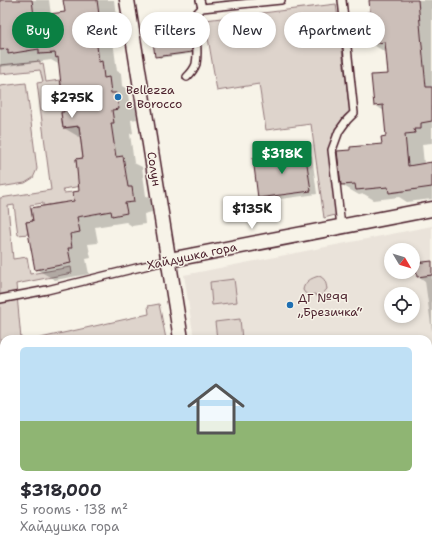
<!DOCTYPE html>
<meta charset="utf-8">
<style>
body{margin:0;font-family:"Shantell Sans",sans-serif;background:#f7f7f7;color:#2b2b33;height:100vh;display:flex;flex-direction:column;font-size:15px;white-space:nowrap}
*{box-sizing:border-box;margin:0}
p{font-size:13px;color:#7c7c81}
.icon{flex:none;width:22px;height:22px;fill:none;stroke:currentColor;stroke-width:2;stroke-linecap:round;stroke-linejoin:round}
.map{position:relative;flex:1;overflow:hidden}
.details{position:absolute;left:0px;top:335px;width:432px;height:220px;display:flex;flex-direction:column;background:#fff;border-radius:12px 12px 0 0;box-shadow:0 2px 6px #0003}
.details>*{flex:none}
.guide{position:absolute;left:12px;top:12px;width:408px;height:36px;display:flex;gap:8px}
.needle{width:26px;rotate:128deg}
.tools{position:absolute;left:384px;top:243px;display:grid;gap:8px}
.tools a{display:grid;place-items:center;width:36px;height:36px;border-radius:50%;background:#fff;box-shadow:0 2px 6px #0003;font-size:20px}
.price{position:absolute;translate:-50% -34px;padding:0 9px;border-radius:4px;background:#fff;color:#222;font-size:13px;line-height:26px;filter:drop-shadow(0 1px 2px #0008)}
.price::after{content:'';position:absolute;left:50%;top:24px;width:12px;height:9px;margin-left:-6px;background:inherit;clip-path:polygon(0 0,100% 0,50% 100%)}
.price.active{background:#0b8043;color:#fff}
ul{padding:0;list-style:none}
li{display:grid;align-content:center;gap:8px;height:212px;padding:0 20px}
li span{display:grid;place-items:center;height:124px;border-radius:6px;color:#555}
li>.icon{margin-inline-start:auto}
span .icon{width:72px;height:72px;fill:#fffc;stroke-width:1}
li b{font-size:17px}
.tag{padding:0 14px;border-radius:18px;background:#fff;box-shadow:0 2px 6px #0003;font-size:14px;line-height:36px}
.tag.active{background:#0b8043;color:#fff}
.map>svg:first-child{display:block}
.built{fill:#eae3da;fill-rule:evenodd}
.green{fill:#ded4cc;stroke:#947a7c}
.shadow{fill:#0003}
.building{fill:#ccbfb9;stroke:#4a1f2b}
.lines{fill:none;stroke-linecap:round;stroke-linejoin:round}
.lane-casing{stroke:#4a1f2b;stroke-width:10}
.street-casing{stroke:#4a1f2b;stroke-width:17}
.lane{stroke:#f7f3e8;stroke-width:7}
.street{stroke:#f7f3e8;stroke-width:14}
.poi-dot{fill:#1f6fb2;stroke:#f7f3e8;stroke-width:1.5}
.labels{text-anchor:middle;stroke-width:3;stroke-linejoin:round;paint-order:stroke}
.poi-label{font-size:12px;fill:#4a1f2b;stroke:#f7f3e8;text-anchor:start}
.street-label{font-size:12px;fill:#4a1f2b;stroke:#f7f3e8}
</style>
<div class="map">
<svg width="432" height="555" viewBox="0 0 432 555">
<rect width="100%" height="100%" fill="#f7f3e8"/>
<filter id="ink" filterUnits="userSpaceOnUse"><feTurbulence type="fractalNoise" baseFrequency=".025" numOctaves="2"/><feDisplacementMap in="SourceGraphic" scale="8" xChannelSelector="R" yChannelSelector="G"/><feConvolveMatrix kernelMatrix="1 2 1 2 8 2 1 2 1" color-interpolation-filters="sRGB"/></filter>
<g filter="url(#ink)">
<path class="built" d="M 432,226 L 432,378 L 428,378 L 428,339 L 194,339 L 184,275 ZM 391,250 L 413,250 L 413,272 L 391,272 ZM 391,294 L 413,294 L 413,316 L 391,316 Z"/>
<path class="green" d="M 336,4 L 350,112 L 345,115 L 333,133 L 331,148 L 339,214 L 324,218 L 311,124 L 266,130 L 259,84 L 217,91 L 205,20 Z
M 40,61 L 40,64 L 43,63 L 46,82 L 60,80 L 62,97 L 68,112 L 61,113 L 63,128 L 79,126 L 83,158 L 76,159 L 78,176 L 82,186 L 63,189 L 64,193 L 73,192 L 75,204 L 60,203 L 43,206 L 43,203 L 30,205 L 33,221 L 26,222 L 28,234 L 18,235 L 14,205 L 8,206 L 13,259 L 27,257 L 30,274 L 71,267 L 72,273 L 16,284 L 21,339 L 4,339 L 4,551 L 103,551 L 104,555 L 0,555 L 0,198 L 51,190 L 37,83 L 43,82 L 40,70 L 0,74 L 0,65 Z
M 26,83 L 37,169 L 33,178 L 25,183 L 0,187 L 0,86 Z
M 319,276 C 325,278 326,283 327,289 L 319,298 L 315,294 C 310,295 306,296 303,290 C 304,282 311,278 319,276 Z
M 234,279 L 237,302 L 212,305 L 210,282 Z
M 159,304 L 166,339 L 36,339 L 149,314 L 148,306 Z
M 240,319 L 242,339 L 217,339 L 215,322 Z
M 428,484 L 432,484 L 432,520 L 428,520 Z
M 272,551 L 424,551 L 424,555 L 273,555 Z"/>
<path class="shadow" d="M 0,0 L 49,0 L 51,15 L 66,13 L 64,0 L 114,0 L 119,40 L 113,41 L 117,71 L 121,73 L 122,86 L 127,89 L 129,101 L 135,104 L 137,119 L 131,120 L 133,133 L 130,134 L 134,163 L 142,167 L 146,196 L 150,199 L 152,212 L 144,214 L 145,224 L 132,226 L 126,222 L 95,227 L 98,243 L 88,244 L 91,258 L 86,259 L 89,274 L 55,280 L 36,269 L 34,222 L 76,201 L 81,192 L 84,159 L 81,138 L 64,128 L 65,113 L 60,65 L 51,60 L 0,67 Z
M 223,0 L 252,0 L 235,7 Z
M 370,0 L 432,0 L 432,143 L 422,144 L 424,164 L 432,163 L 432,199 L 407,202 L 399,197 L 374,200 L 364,194 L 359,195 L 342,185 L 383,145 L 387,137 L 384,111 L 375,105 L 389,75 L 387,53 L 370,43 L 368,31 L 364,29 L 372,13 Z
M 190,29 L 193,31 L 195,53 L 160,58 L 156,56 Z
M 305,152 L 312,156 L 317,194 L 266,201 L 259,197 Z
M 432,262 L 432,332 L 425,281 L 418,276 Z
M 428,435 L 432,435 L 432,479 L 428,477 Z
M 60,551 L 84,551 L 64,553 Z
M 104,551 L 180,551 L 181,555 L 105,555 Z"/>
<path class="building" d="M 0,0 L 32,0 L 34,16 L 65,12 L 63,0 L 97,0 L 101,30 L 95,30 L 99,62 L 102,61 L 104,78 L 109,77 L 111,93 L 116,93 L 119,109 L 112,110 L 114,123 L 111,123 L 116,157 L 123,156 L 128,187 L 132,187 L 134,202 L 125,203 L 127,213 L 112,216 L 111,211 L 77,217 L 80,232 L 70,234 L 72,248 L 68,248 L 71,263 L 35,270 L 26,222 L 33,221 L 31,208 L 74,201 L 73,192 L 79,191 L 76,159 L 83,158 L 79,126 L 63,128 L 61,112 L 64,112 L 58,57 L 56,58 L 55,53 L 39,54 L 39,49 L 8,54 L 8,49 L 0,50 Z
M 369,0 L 418,0 L 421,35 L 426,87 L 432,87 L 432,121 L 421,123 L 421,129 L 414,129 L 415,133 L 405,134 L 408,166 L 432,162 L 432,187 L 389,193 L 388,187 L 356,190 L 355,184 L 341,185 L 337,151 L 350,150 L 350,147 L 382,144 L 381,137 L 386,136 L 383,105 L 374,106 L 371,75 L 388,74 L 385,42 L 369,44 L 367,29 L 363,30 L 361,13 L 370,12 Z
M 190,28 L 192,52 L 155,57 L 152,33 Z
M 305,151 L 311,191 L 258,198 L 253,158 Z
M 432,261 L 432,275 L 417,277 L 415,263 Z"/>
<g class="lines">
<defs>
<path id="lane" d="M 200,0 L 202,8 L 281,0
M 187,77 C 190,74 194,70 196,64 C 199,50 195,31 194,16 L 202,8
M 341,226 L 332,150 L 339,131 L 347,120 L 354,113 L 342,0
M 0,299 L 47,290 L 169,260"/>
<path id="street" d="M 127,0 L 181,339
M 169,260 L 432,209
M 428,389 L 432,388
M 242,551 L 242,555"/>
</defs>
<use href="#lane" class="lane-casing"/>
<use href="#street" class="street-casing"/>
<use href="#lane" class="lane"/>
<use href="#street" class="street"/>
</g>
</g>
<g class="poi-dot">
<circle cx="118" cy="97" r="4"/>
<circle cx="290" cy="305" r="4"/>
</g>
<g class="labels">
<g class="poi-label">
<text x="126" y="94">Bellezza<tspan x="126" dy="14">e Borocco</tspan></text>
<text x="298" y="302">ДГ №99<tspan x="298" dy="14">„Брезичка“</tspan></text>
</g>
<g class="street-label">
<text transform="translate(154 169) rotate(81)" y="4">Солун</text>
<text transform="translate(192 256) rotate(-12)" y="4">Хайдушка гора</text>
</g>
</g>
</svg>
<div class="tools">
<a><svg class="needle" viewBox="-14 -14 28 28"><path d="M0-13l5 13h-10z" fill="#e53935"/><path d="M0 13l5-13h-10z" fill="#7c7c81"/></svg></a>
<a><svg class="icon" aria-label="locate" viewBox="0 0 24 24"><circle cx="12" cy="12" r="6"/><path d="M12 2v4M12 18v4M2 12h4M18 12h4"/></svg></a>
</div>
<b class="price" style="left:72px;top:119px">$275K</b>
<b class="price active" style="left:282px;top:175px">$318K</b>
<b class="price" style="left:252px;top:230px">$135K</b>
<div class="guide">
<a class="tag active">Buy</a>
<a class="tag">Rent</a>
<a class="tag">Filters</a>
<a class="tag">New</a>
<a class="tag">Apartment</a>
</div>
<section class="details">
<ul>
<li><span style="background:linear-gradient(#bfe0f5 60%,#8fb573 0)"><svg class="icon" aria-label="home" viewBox="0 0 24 24"><path d="M3 11l9-7 9 7M6 9v11h12V9"/></svg></span><div><b>$318,000</b><p>5 rooms · 138 m²</p><p>Хайдушка гора</p></div></li>
</ul>
</section>
</div>
